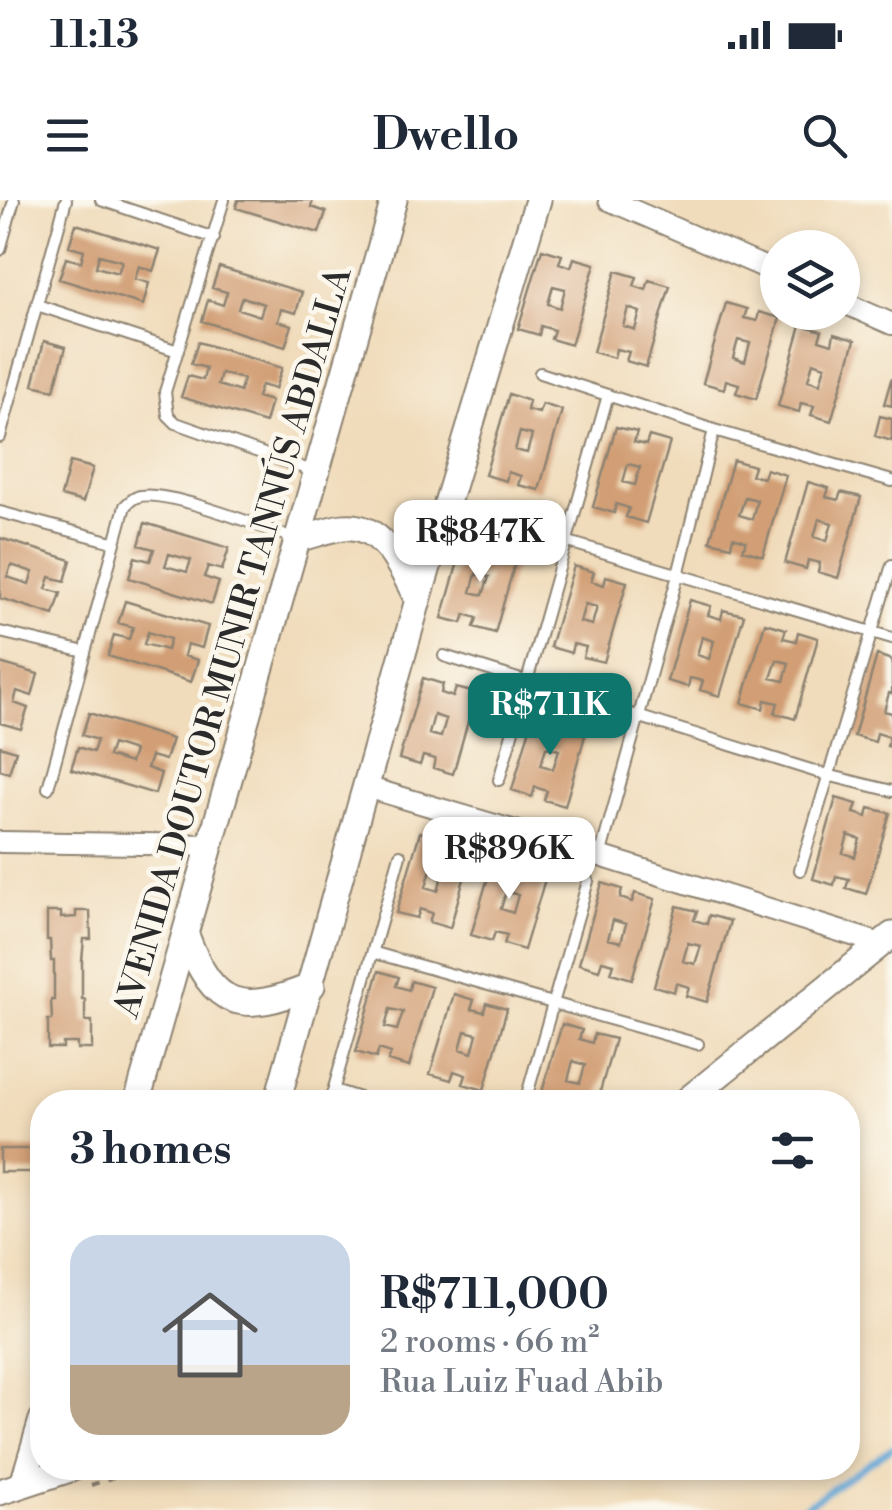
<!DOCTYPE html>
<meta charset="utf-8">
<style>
body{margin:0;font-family:"Libre Bodoni",serif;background:#f2f2f3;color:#1f2937;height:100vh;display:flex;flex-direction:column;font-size:38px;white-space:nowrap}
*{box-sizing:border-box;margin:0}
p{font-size:32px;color:#747a83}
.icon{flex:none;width:55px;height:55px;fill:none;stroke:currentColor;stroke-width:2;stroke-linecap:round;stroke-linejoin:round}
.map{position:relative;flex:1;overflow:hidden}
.panel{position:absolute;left:30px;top:890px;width:830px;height:390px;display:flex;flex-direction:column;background:#fff;border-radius:40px;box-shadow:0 5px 15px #0003}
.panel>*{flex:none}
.buttons{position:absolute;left:760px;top:30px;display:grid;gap:20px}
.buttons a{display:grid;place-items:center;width:100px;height:100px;border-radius:50%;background:#fff;box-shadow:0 5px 15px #0003;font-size:50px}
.price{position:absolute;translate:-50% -85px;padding:0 22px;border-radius:20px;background:#fff;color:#222;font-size:32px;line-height:65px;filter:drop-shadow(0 2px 5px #0008)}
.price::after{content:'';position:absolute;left:50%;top:60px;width:30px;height:22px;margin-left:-15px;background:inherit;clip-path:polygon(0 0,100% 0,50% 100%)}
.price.on{background:#0f766e;color:#fff}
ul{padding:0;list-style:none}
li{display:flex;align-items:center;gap:30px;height:250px;padding:0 40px}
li+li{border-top:2px solid #e0e1e3}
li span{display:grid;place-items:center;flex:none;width:280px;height:200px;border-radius:30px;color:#555}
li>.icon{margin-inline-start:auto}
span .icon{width:120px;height:120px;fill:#fffc;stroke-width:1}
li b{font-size:42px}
h2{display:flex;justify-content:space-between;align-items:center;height:120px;padding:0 40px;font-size:42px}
.status{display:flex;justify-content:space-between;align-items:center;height:70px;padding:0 50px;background:#fff;direction:ltr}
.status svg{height:28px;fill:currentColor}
header{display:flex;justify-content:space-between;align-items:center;height:130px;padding:0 40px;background:#fff;font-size:45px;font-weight:700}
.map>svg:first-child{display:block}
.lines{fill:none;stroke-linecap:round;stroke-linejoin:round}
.stream{stroke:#61a7d7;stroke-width:6}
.building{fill:#d19e74;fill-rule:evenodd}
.service-casing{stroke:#8e8372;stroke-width:14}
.minor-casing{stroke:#8e8372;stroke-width:24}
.tertiary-casing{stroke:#8e8372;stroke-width:29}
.path{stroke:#8e8372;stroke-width:4;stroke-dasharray:8 8;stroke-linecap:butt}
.service{stroke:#fff;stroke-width:10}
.minor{stroke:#fff;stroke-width:20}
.tertiary{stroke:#fff;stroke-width:25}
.labels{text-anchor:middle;stroke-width:9;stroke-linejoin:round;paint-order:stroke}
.street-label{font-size:35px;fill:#2b2b2b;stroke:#fbf7ec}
</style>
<div class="status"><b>11:13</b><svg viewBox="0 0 49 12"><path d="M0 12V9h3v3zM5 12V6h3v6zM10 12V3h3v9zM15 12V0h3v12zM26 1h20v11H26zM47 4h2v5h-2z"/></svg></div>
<header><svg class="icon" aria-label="menu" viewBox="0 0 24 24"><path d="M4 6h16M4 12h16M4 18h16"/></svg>Dwello<svg class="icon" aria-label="search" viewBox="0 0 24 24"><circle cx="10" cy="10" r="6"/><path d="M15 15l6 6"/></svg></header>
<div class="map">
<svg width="892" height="1310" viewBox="0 0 892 1310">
<rect width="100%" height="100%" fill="#fbf7ec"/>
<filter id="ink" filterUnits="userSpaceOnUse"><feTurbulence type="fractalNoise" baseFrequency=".01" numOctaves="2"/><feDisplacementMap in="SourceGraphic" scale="20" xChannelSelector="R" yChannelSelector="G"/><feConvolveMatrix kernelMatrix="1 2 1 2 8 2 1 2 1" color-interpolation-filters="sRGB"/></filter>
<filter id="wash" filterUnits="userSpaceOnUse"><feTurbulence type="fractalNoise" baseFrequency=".0048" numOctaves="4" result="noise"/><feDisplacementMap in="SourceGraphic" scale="40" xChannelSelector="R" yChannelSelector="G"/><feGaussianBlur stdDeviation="2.25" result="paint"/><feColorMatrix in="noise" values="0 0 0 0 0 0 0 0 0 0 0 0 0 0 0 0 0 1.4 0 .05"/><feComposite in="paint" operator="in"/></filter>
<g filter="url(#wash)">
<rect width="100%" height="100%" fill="#f0dbba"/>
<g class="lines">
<path class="stream" d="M 800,1310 L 892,1248"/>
</g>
<g id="blocks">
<path class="building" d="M 238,0 L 313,0 L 311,7 L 326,12 L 319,33 L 236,8 Z
M 76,24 L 160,50 L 153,71 L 139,66 L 135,79 L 149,83 L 143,105 L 59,79 L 66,58 L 81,62 L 84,50 L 69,46 ZM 99,55 L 122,61 L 118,73 L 96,67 Z
M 542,49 L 562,55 L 559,63 L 571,67 L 574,58 L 595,64 L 571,145 L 551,139 L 554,130 L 541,126 L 539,135 L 518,129 ZM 553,86 L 565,89 L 560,108 L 548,104 Z
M 219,67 L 302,92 L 296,113 L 281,109 L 278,121 L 292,125 L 285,147 L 202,121 L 208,100 L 223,105 L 227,92 L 212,88 ZM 242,97 L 264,104 L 260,116 L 238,109 Z
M 616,71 L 637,77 L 634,86 L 646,90 L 649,80 L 670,86 L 646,167 L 626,161 L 629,152 L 616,149 L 614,158 L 593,152 ZM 628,108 L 640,112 L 635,130 L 623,126 Z
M 726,103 L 747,109 L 744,118 L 757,121 L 759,112 L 780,118 L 756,199 L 736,193 L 739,184 L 726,180 L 724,189 L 703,183 ZM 738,140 L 750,143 L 745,162 L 733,158 Z
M 801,125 L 822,131 L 819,140 L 832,144 L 834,134 L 855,140 L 831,221 L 811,215 L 814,206 L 801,203 L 799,212 L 778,206 ZM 813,162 L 825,166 L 820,184 L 808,180 Z
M 44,141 L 66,147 L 54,190 L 33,185 Z
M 198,142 L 282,168 L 275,189 L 261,185 L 257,197 L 271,201 L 265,223 L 181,197 L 188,176 L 203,180 L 206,168 L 191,164 ZM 221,173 L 243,179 L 240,192 L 218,185 Z
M 891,180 L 892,181 L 892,206 L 884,204 Z
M 509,194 L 529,201 L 527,210 L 539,213 L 542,204 L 562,210 L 539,290 L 518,285 L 521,276 L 508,272 L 506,281 L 485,275 ZM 520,232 L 532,235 L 527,253 L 515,250 Z
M 880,216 L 892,219 L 892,241 L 875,236 Z
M 616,227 L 637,232 L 634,242 L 646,245 L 649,236 L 670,242 L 646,323 L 626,317 L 629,308 L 616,304 L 614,313 L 593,307 ZM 628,264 L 640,267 L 635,285 L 623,282 Z
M 733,260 L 754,266 L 751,275 L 763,278 L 766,269 L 786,275 L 763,356 L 743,350 L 746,341 L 733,337 L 731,346 L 710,341 ZM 745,297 L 757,300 L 752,319 L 739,315 Z
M 70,262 L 93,268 L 83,302 L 61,296 Z
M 808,282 L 829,288 L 826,297 L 838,300 L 841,292 L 861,297 L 838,378 L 818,372 L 820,363 L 808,360 L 806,369 L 785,363 ZM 819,319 L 832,323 L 827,341 L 814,337 Z
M 145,323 L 229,348 L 222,370 L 208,366 L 204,377 L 219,382 L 212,404 L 129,378 L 135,357 L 150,361 L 154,349 L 139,345 ZM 169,354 L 191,360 L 187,372 L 165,366 Z
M 465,337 L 485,343 L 483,352 L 495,355 L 498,346 L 518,352 L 495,433 L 474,427 L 477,418 L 465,414 L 462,423 L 442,418 ZM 476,374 L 489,377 L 483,395 L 471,392 Z
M 0,338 L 71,360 L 65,381 L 50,377 L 46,389 L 61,393 L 54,415 L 0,398 ZM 11,365 L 33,372 L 29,384 L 7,377 Z
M 574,366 L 594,372 L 591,381 L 604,385 L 606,376 L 627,382 L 604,462 L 583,457 L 586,447 L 573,444 L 571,453 L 550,447 ZM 585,404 L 597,407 L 592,425 L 580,422 Z
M 690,400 L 711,406 L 708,415 L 721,419 L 723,410 L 744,415 L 720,496 L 700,490 L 703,481 L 690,478 L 688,487 L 667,481 ZM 702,437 L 714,441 L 709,459 L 697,455 Z
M 125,401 L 208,426 L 202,448 L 187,444 L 184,456 L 198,460 L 191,482 L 108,456 L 114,435 L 129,439 L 133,427 L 118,423 ZM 148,432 L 170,439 L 167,450 L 144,444 Z
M 765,423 L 786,429 L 783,438 L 796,441 L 798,432 L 818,438 L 795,519 L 775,513 L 778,503 L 765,500 L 763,509 L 742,503 ZM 777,460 L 789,463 L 784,481 L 771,478 Z
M 877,455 L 892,460 L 892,494 L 889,493 L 884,511 L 892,513 L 892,547 L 887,546 L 890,537 L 877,533 L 875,542 L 854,536 Z
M 0,463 L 38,474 L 32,496 L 17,491 L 14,503 L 28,508 L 21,529 L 0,523 Z
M 423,478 L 443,484 L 441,493 L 453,497 L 456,488 L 476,493 L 453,574 L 433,568 L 435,559 L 423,556 L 420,565 L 399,559 ZM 434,515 L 446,519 L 441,537 L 429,534 Z
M 535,510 L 555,516 L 552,525 L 565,528 L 567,519 L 588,525 L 565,606 L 544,600 L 547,591 L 535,587 L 532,597 L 512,590 ZM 546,547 L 559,550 L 553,569 L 541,565 Z
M 89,513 L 172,539 L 165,560 L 151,556 L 147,568 L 161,573 L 155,594 L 71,569 L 78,547 L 93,552 L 97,540 L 82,535 ZM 112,544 L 134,551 L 130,563 L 108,556 Z
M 0,546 L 16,551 L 9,573 L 0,570 Z
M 836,598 L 857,604 L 854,613 L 867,617 L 869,608 L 890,613 L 866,694 L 846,688 L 849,679 L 836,676 L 834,685 L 813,679 ZM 848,635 L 860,639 L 855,657 L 843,653 Z
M 420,632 L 440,638 L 438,647 L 450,650 L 452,641 L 473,647 L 450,728 L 429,722 L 432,713 L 420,709 L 417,718 L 396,713 ZM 431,669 L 443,672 L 438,691 L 426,687 Z
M 495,654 L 515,660 L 512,669 L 525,672 L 527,664 L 548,669 L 524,750 L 504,744 L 507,735 L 495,732 L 492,741 L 471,735 ZM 506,691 L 518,695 L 513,713 L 501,709 Z
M 602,683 L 622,689 L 620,698 L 632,702 L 635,693 L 655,699 L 632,779 L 611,773 L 614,764 L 602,761 L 599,770 L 579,764 ZM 613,720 L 626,724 L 621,742 L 608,739 Z
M 677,706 L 697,711 L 694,720 L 707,724 L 709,715 L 730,721 L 707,802 L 686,796 L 689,787 L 676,783 L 674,792 L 654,786 ZM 688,743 L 701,746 L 695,764 L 683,761 Z
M 76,711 L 90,711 L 91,739 L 84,739 L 82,761 L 82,799 L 85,799 L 85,821 L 92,821 L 92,849 L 77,849 L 77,843 L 63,843 L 63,848 L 48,848 L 48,820 L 52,820 L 51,800 L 54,800 L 54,761 L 51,761 L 50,740 L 47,740 L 47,712 L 61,712 L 61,718 L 76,717 Z
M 379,771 L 399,777 L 396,786 L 409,790 L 411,781 L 432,787 L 409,867 L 388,861 L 391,853 L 379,849 L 376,858 L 356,852 ZM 390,809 L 403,812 L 397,830 L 385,827 Z
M 454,794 L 474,800 L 471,809 L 484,812 L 486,803 L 507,809 L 484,890 L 463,884 L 466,875 L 454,871 L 451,880 L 430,874 ZM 465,831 L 477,834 L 472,853 L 460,849 Z
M 562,824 L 582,830 L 579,839 L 592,843 L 594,834 L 615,839 L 597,902 L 539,902 ZM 573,861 L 585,865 L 580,883 L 568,880 Z
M 0,949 L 42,949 L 42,972 L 0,972 Z"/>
</g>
</g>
<g filter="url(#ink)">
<use href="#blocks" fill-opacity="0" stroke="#8e8372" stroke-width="2.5"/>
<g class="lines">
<defs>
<path id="service" d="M 101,0 L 214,38
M 224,0 L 165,192 L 168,215 L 176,223 L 315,272
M 0,50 L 14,0
M 37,105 L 178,151
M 540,173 L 714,230 L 892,281
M 0,237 L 66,0
M 0,312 L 113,342
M 481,316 L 892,438
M 0,432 L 85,452
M 444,456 L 827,575 L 892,591
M 499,580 L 608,195
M 48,588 L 125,306 C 128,303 133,298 137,297 C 162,287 267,329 296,339
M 600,656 L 678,375 L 714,230
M 800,670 L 892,365
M 375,753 L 698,844
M 334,890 L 372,902
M 330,902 L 400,655
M 525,902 L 588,681"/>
<path id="minor" d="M 609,0 L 778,73
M 842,102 L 892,124
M 366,587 L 600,656 L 881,744
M 0,642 L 212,645"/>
<path id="tertiary" d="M 296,339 C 312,336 328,329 343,327 C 384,322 402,371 418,400
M 186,735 C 214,810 241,815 312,786
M 137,902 L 394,0
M 277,902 L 418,400 L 538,0
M 685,902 L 892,735
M 23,1284 L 42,1220
M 0,1292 L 73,1268"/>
</defs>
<use href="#service" class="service-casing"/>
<use href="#minor" class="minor-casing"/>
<use href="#tertiary" class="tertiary-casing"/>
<path class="path" d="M 91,1285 L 140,1268"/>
<use href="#service" class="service"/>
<use href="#minor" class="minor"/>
<use href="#tertiary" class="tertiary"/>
</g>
</g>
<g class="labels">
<g class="street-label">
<text transform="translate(232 442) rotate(-74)" y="12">AVENIDA DOUTOR MUNIR TANNÚS ABDALLA</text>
</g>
</g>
</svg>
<div class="buttons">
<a><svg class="icon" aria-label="layers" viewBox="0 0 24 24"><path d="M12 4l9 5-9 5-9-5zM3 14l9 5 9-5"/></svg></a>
</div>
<b class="price" style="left:480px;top:385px">R$847K</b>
<b class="price on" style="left:550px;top:558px">R$711K</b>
<b class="price" style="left:509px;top:702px">R$896K</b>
<section class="panel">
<h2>3 homes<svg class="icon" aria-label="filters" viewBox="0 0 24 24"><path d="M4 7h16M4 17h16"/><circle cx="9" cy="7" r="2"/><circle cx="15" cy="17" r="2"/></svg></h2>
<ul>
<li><span style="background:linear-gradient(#c9d6e8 65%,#b9a48a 0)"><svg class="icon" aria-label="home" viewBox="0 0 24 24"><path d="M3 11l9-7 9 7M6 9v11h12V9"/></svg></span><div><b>R$711,000</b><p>2 rooms · 66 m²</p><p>Rua Luiz Fuad Abib</p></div></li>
</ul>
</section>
</div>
